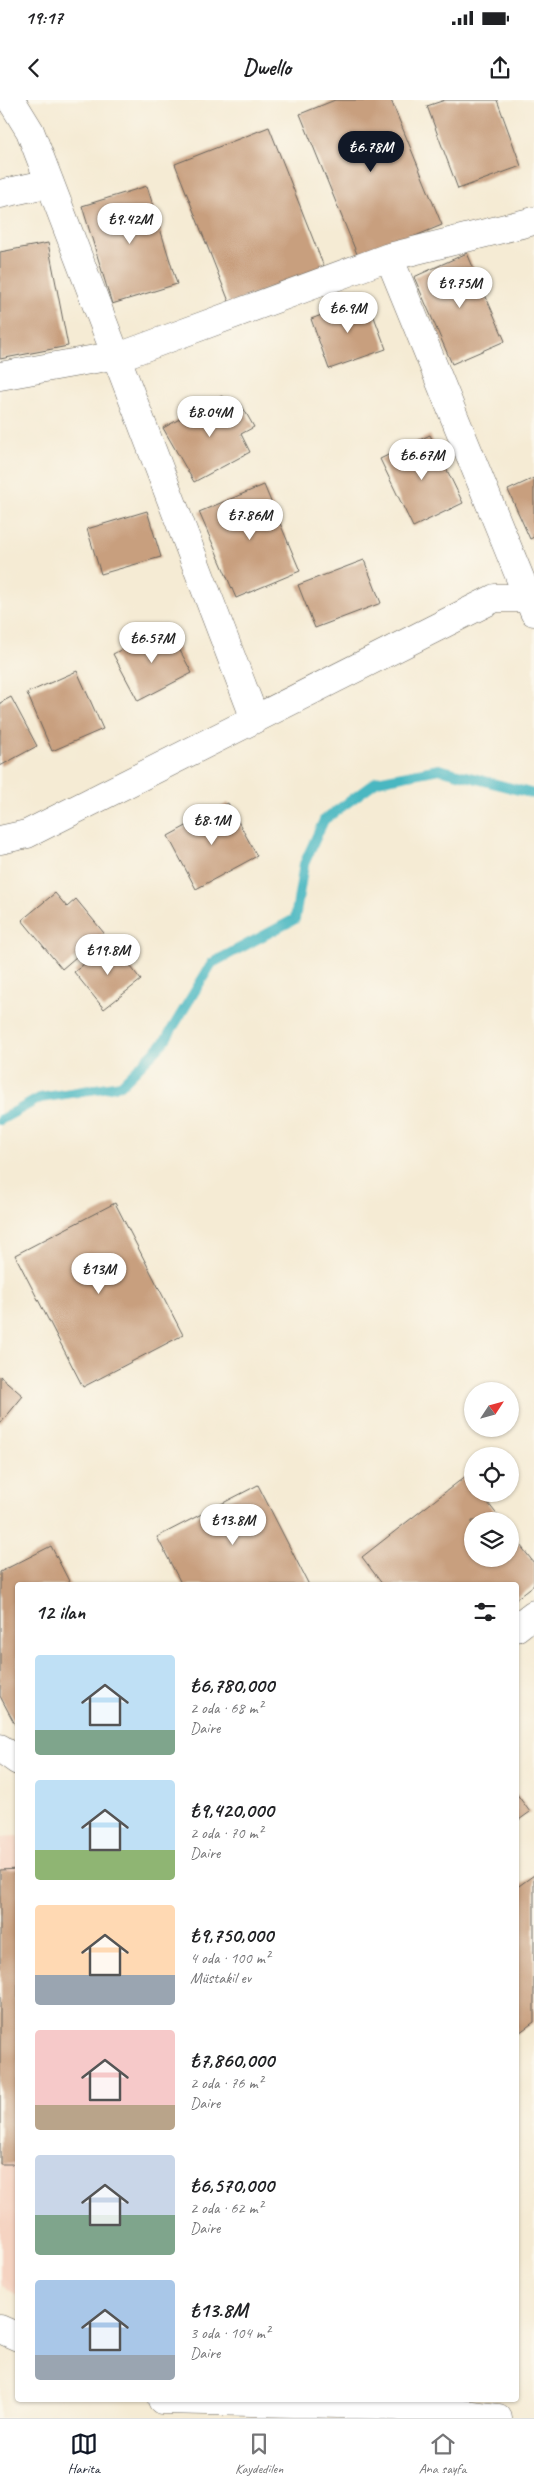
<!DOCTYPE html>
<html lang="tr">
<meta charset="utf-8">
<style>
body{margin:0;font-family:Caveat,sans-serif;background:#f6f6f6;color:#202124;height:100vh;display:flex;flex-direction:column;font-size:19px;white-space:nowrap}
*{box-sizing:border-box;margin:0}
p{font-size:16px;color:#757577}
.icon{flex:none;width:28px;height:28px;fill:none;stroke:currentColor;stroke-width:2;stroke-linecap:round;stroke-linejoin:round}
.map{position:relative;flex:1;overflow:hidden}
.details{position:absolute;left:15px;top:1482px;width:504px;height:820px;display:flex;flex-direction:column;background:#fff;border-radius:5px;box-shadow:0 1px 4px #0004}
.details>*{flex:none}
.needle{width:32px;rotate:54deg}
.tools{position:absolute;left:464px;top:1282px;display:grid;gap:10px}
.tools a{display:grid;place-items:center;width:55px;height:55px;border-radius:50%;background:#fff;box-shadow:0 1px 4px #0004;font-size:25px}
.price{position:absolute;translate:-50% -42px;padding:0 11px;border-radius:18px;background:#fff;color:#222;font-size:16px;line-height:32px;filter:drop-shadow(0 1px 2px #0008)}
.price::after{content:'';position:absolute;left:50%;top:30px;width:15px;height:11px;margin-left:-8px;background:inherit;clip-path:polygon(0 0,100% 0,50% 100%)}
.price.on{background:#111827;color:#fff}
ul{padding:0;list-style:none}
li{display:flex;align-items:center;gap:15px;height:125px;padding:0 20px}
li span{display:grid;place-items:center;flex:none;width:140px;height:100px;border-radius:5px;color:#555}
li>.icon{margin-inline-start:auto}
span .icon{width:60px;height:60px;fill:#fffc;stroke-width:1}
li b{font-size:21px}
h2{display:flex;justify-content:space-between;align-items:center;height:60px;padding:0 20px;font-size:21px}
.status{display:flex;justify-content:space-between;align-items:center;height:35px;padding:0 25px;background:#fff;direction:ltr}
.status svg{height:14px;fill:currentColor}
header{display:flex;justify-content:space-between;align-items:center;height:65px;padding:0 20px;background:#fff;font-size:22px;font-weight:600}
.tabs{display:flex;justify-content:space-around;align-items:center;height:70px;border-top:1px solid #e0e0e0;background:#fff;font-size:14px;color:#757577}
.tabs a{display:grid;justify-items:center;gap:2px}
.tabs .on{color:#111827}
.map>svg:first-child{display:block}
.built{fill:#f5d3c1}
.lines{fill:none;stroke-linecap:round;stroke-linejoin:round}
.stream{stroke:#48b7c1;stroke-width:10}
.building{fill:#c89f7e}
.minor-casing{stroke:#68645c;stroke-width:29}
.tertiary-casing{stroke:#68645c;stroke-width:29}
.minor{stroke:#fff;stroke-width:28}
.tertiary{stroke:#fff;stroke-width:28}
</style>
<div class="status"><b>19:17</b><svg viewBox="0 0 49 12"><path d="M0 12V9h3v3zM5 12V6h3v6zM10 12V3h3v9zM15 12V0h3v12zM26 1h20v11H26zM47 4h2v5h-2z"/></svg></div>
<header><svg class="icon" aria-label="back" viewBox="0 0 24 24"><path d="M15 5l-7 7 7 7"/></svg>Dwello<svg class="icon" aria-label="share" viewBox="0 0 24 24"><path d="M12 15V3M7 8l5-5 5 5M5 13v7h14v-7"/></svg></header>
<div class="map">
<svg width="534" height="2318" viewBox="0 0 534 2318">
<rect width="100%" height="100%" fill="#fbf7ec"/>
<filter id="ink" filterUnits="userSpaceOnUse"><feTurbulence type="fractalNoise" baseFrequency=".02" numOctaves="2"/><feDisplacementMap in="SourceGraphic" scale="10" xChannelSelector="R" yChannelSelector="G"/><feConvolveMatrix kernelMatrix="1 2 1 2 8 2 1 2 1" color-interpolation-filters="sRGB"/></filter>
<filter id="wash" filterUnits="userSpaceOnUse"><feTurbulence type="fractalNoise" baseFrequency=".0096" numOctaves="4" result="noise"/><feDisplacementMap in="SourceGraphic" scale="20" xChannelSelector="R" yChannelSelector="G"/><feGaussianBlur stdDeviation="1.12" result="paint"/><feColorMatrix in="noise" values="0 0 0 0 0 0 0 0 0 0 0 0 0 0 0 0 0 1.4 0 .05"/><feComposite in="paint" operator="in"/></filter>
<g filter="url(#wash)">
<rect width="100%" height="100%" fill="#f5ebd4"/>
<path class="built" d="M 18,1736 L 17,2195 L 0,2185 L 0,1737 Z"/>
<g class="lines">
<path class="stream" d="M 0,1020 L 40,998 L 121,985 L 164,942 L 212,863 L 295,819 L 304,764 L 324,720 L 377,681 L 439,669 L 534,694"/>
</g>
<g id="blocks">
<path class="building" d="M 335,0 L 391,0 L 442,125 L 359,159 L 300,14 Z
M 445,0 L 497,0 L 521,66 L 458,89 L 427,6 Z
M 269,27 L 324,167 L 230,204 L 175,64 Z
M 147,86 L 177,184 L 112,204 L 82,106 Z
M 48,143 L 68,246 L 0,259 L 0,152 Z
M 467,153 L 505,241 L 452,264 L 414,177 Z
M 367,198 L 386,249 L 329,269 L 311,219 Z
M 222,296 L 229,311 L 241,304 L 254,327 L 241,334 L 250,352 L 194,382 L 163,328 Z
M 430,335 L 463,403 L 413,427 L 380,359 Z
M 534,378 L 534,437 L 530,439 L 508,390 Z
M 264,385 L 300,471 L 236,498 L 199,412 Z
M 147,411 L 161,457 L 101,474 L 87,429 Z
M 364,460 L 381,503 L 315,528 L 298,485 Z
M 167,526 L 192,573 L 138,601 L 113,554 Z
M 77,571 L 103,629 L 52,651 L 27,593 Z
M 11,597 L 37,646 L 0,666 L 0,603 Z
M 228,703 L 257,756 L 196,789 L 168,736 Z
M 55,793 L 67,807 L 76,799 L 104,833 L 62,869 L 22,820 Z
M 112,842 L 141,880 L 104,909 L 74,872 Z
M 115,1103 L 183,1235 L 83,1287 L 15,1155 Z
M 0,1276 L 23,1296 L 0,1324 Z
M 467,1375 L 472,1383 L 472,1394 L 481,1394 L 502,1421 L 472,1421 L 472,1459 L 510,1459 L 510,1432 L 534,1463 L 534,1485 L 516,1499 L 516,1485 L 383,1485 L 362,1457 Z
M 258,1385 L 309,1485 L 182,1485 L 157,1437 Z
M 51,1446 L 71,1485 L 18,1485 L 18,1630 L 0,1596 L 0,1472 Z
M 516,1693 L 530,1712 L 516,1722 Z
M 18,1769 L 18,2064 L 0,2064 L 0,1770 Z
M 534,1775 L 534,1922 L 516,1935 L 516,1788 Z"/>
</g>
</g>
<g filter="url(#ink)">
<use href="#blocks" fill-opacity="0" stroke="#68645c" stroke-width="1"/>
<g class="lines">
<defs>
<path id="minor" d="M 11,0 L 30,31 L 255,619
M 0,94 L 50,83
M 389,157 L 534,512
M 0,276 L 129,253 L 389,157 L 534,121
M 0,740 L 27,734 L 495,498 L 527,498 L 534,494
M 0,2229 L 18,2237
M 162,2300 L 383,2305 L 498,2318"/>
<path id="tertiary" d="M 516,1528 L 534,1514
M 0,1648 L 18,1661"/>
</defs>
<use href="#minor" class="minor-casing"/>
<use href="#tertiary" class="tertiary-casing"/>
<use href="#minor" class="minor"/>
<use href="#tertiary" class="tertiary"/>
</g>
</g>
</svg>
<div class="tools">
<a><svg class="needle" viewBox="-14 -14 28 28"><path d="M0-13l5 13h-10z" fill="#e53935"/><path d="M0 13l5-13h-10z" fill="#757577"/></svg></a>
<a><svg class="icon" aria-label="locate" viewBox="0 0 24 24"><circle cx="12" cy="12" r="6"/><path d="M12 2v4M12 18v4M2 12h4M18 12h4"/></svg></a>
<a><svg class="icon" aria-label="layers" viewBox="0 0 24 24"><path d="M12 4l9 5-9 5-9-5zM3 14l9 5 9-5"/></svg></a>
</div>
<b class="price on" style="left:371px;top:73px">₺6.78M</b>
<b class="price" style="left:130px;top:145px">₺9.42M</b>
<b class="price" style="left:460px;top:209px">₺9.75M</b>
<b class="price" style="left:348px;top:234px">₺6.9M</b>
<b class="price" style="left:210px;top:338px">₺8.04M</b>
<b class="price" style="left:422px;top:381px">₺6.67M</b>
<b class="price" style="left:250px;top:441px">₺7.86M</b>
<b class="price" style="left:152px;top:564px">₺6.57M</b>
<b class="price" style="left:212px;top:746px">₺8.1M</b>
<b class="price" style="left:108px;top:876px">₺19.8M</b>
<b class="price" style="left:99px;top:1195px">₺13M</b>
<b class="price" style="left:233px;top:1446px">₺13.8M</b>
<section class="details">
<h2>12 ilan<svg class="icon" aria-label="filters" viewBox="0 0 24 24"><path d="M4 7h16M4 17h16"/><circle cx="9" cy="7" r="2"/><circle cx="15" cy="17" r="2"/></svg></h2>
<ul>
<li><span style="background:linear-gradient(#bfe0f5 75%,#7fa58c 0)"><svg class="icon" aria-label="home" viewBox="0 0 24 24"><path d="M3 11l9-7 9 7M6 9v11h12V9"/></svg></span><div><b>₺6,780,000</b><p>2 oda · 68 m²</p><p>Daire</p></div></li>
<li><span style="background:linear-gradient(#bfe0f5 70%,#8fb573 0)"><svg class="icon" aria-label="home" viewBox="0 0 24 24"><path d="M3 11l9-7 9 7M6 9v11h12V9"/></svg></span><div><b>₺9,420,000</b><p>2 oda · 70 m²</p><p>Daire</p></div></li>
<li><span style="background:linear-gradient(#ffd9b3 70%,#9aa5b1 0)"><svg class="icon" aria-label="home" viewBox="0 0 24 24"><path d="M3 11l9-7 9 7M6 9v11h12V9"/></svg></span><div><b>₺9,750,000</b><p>4 oda · 100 m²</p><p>Müstakil ev</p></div></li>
<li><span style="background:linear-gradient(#f6c9c9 75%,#b9a48a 0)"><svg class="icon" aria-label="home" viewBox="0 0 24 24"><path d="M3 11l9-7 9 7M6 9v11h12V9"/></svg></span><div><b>₺7,860,000</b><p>2 oda · 76 m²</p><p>Daire</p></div></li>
<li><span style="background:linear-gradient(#c9d6e8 60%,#7fa58c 0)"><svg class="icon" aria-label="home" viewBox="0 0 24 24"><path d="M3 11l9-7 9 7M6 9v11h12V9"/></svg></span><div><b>₺6,570,000</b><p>2 oda · 62 m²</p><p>Daire</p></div></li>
<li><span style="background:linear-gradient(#a9c7e8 75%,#9aa5b1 0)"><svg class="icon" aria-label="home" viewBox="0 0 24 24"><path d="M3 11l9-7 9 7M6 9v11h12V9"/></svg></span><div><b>₺13.8M</b><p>3 oda · 104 m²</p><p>Daire</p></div></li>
</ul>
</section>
</div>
<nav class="tabs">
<a class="on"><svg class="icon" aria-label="map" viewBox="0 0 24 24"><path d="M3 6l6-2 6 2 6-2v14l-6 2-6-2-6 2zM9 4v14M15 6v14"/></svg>Harita</a>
<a><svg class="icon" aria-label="saved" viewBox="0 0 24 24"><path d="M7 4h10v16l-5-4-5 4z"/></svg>Kaydedilen</a>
<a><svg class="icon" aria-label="home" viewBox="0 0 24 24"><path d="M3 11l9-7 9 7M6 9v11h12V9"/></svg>Ana sayfa</a>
</nav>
